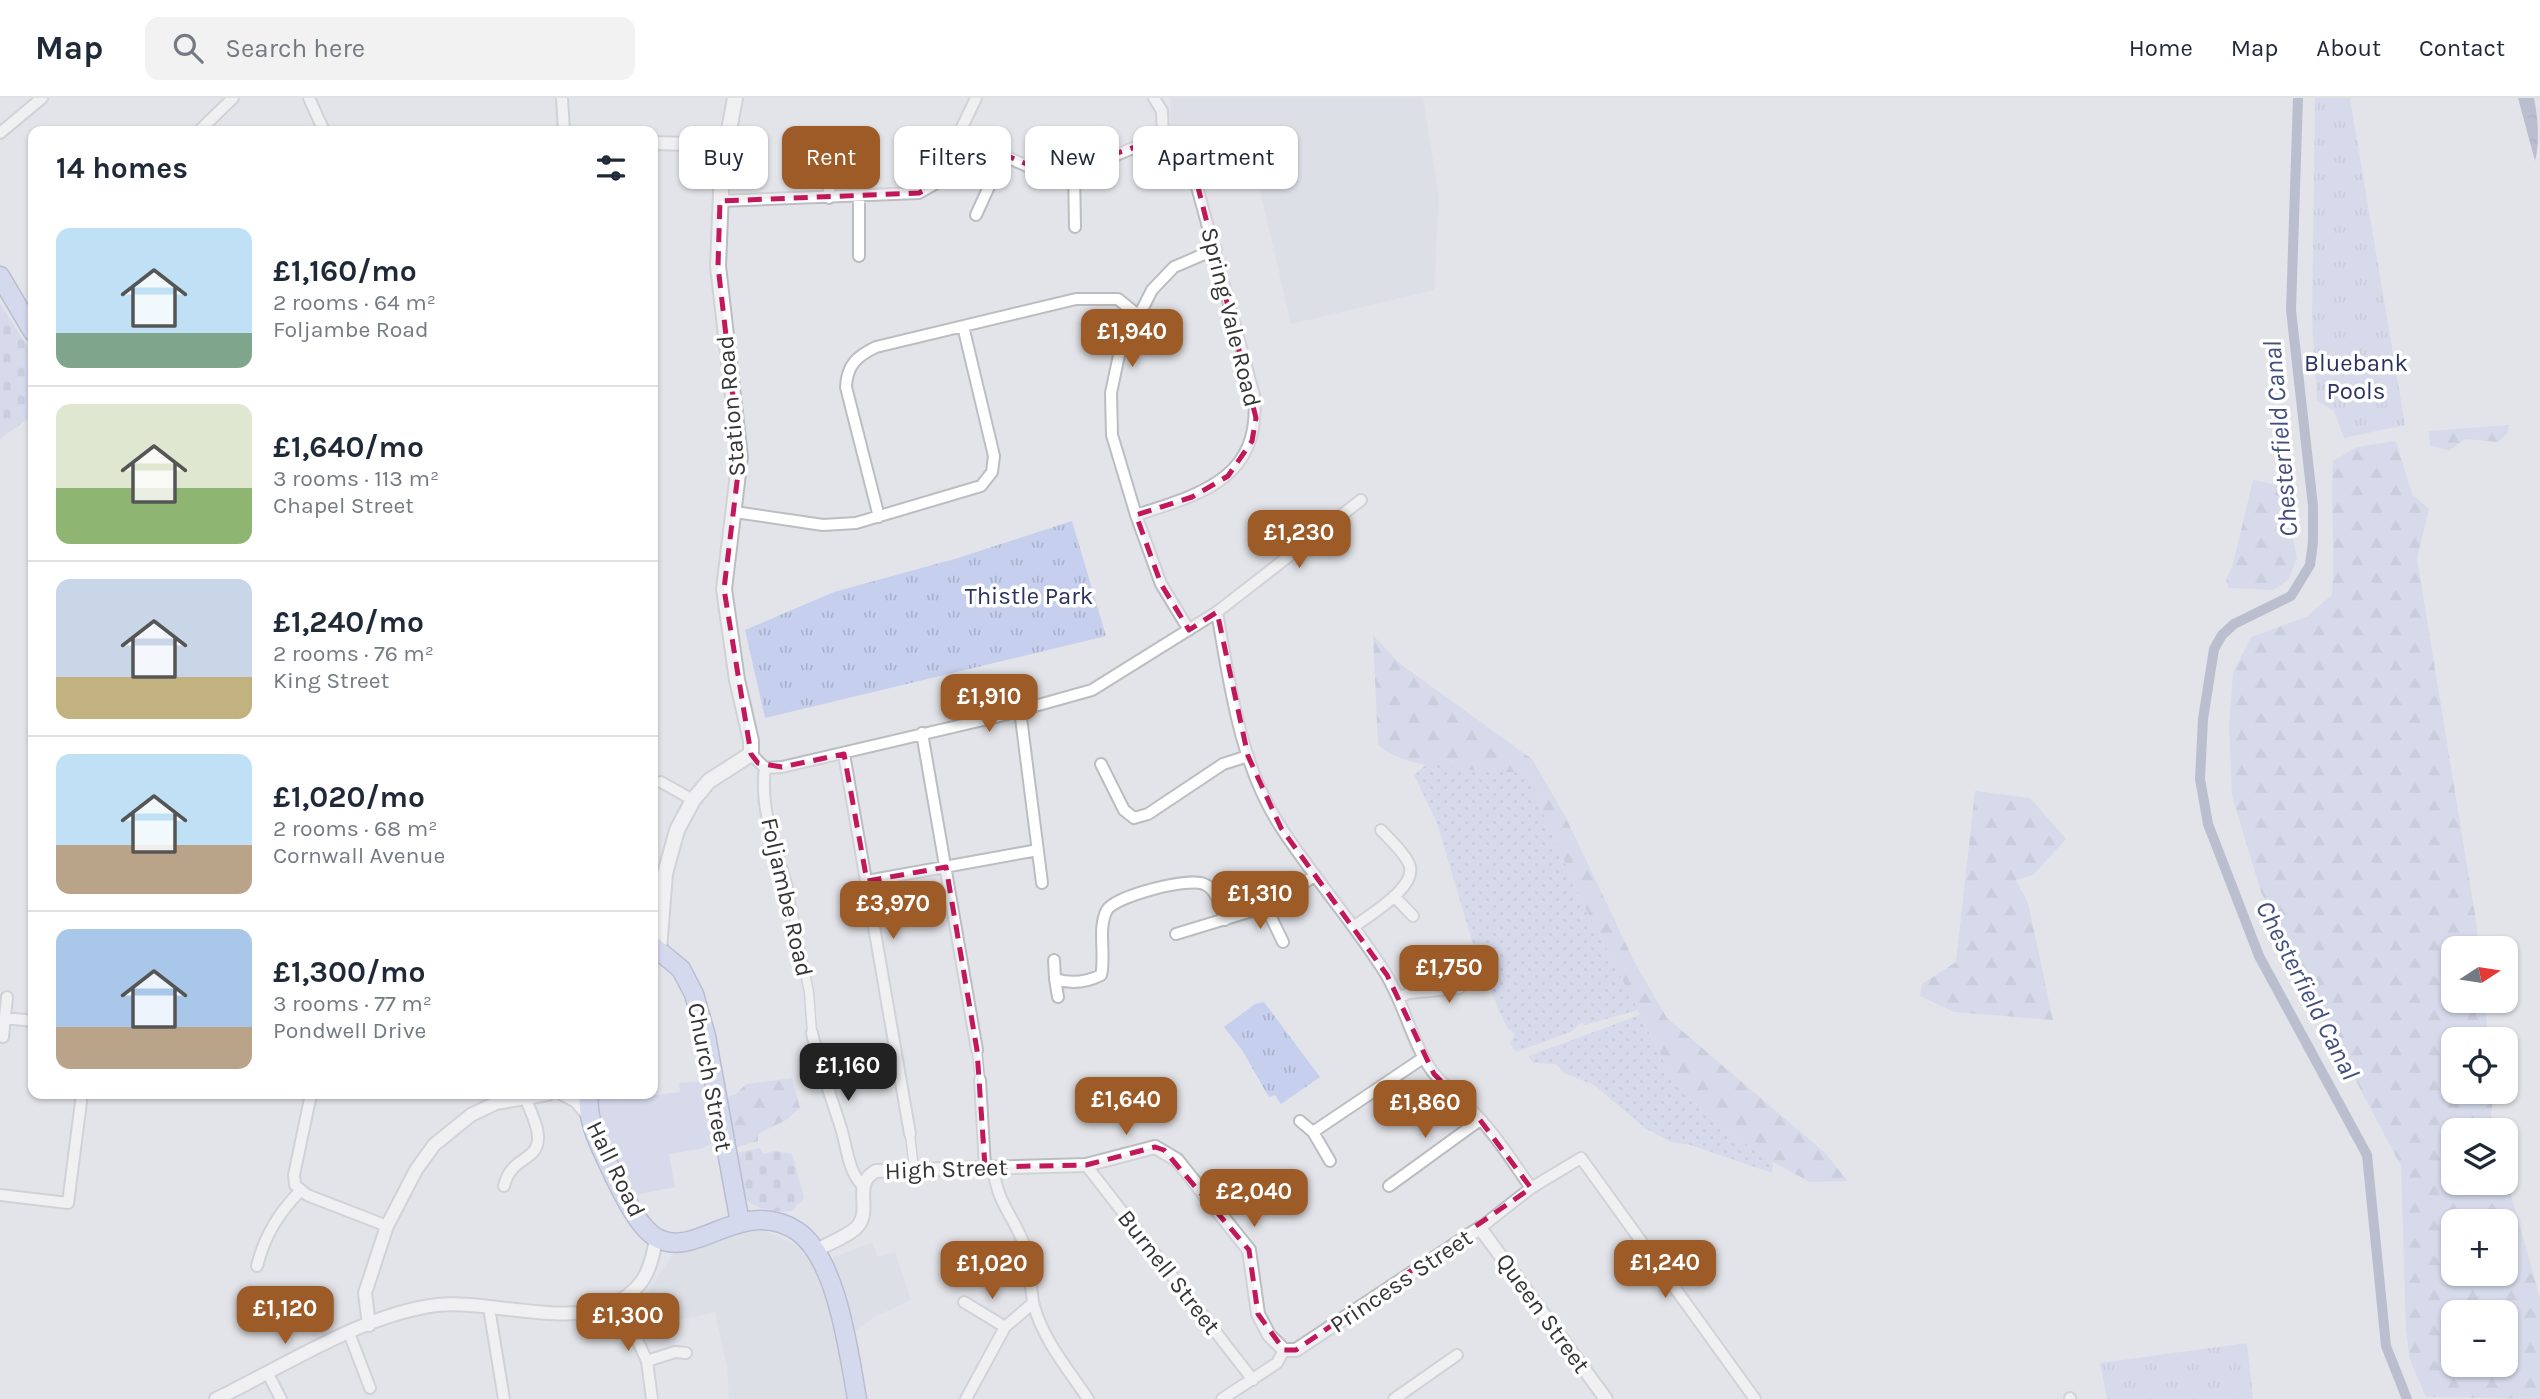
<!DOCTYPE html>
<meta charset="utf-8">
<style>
body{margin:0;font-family:Karla,sans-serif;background:#f2f2f3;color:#1f2937;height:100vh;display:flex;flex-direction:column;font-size:26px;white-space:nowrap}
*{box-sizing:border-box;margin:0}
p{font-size:23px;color:#747a83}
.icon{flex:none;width:38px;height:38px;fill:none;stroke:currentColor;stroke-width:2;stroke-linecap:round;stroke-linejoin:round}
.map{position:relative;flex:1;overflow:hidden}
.panel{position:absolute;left:28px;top:28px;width:630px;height:973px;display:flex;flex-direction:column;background:#fff;border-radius:14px;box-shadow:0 2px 5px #0004}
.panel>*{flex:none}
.top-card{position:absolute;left:679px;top:28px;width:665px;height:63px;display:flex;gap:14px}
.needle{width:46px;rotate:78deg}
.controls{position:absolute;left:2441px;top:838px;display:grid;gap:14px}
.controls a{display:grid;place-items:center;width:77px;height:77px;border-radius:14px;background:#fff;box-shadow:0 2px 5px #0004;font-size:35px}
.price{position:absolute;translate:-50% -60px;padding:0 16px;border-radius:14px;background:#9d5b28;color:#fff;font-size:23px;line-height:46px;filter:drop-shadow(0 2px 4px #0008)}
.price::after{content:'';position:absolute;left:50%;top:42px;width:21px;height:16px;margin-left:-10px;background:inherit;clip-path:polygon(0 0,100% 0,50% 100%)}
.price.selected{background:#222;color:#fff}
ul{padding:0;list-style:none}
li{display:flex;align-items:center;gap:21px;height:175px;padding:0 28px}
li+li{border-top:2px solid #e0e1e3}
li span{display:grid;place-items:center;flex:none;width:196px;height:140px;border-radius:14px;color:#555}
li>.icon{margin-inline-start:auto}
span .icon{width:84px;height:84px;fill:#fffc;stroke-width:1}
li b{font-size:30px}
h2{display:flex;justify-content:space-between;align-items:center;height:84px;padding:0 28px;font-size:30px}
.tag{padding:0 24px;border-radius:14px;background:#fff;box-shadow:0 2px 5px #0004;font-size:24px;line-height:63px}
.tag.selected{background:#9d5b28;color:#fff}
header{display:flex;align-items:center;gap:42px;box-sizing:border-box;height:98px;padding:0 35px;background:#fff;border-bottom:2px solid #e0e1e3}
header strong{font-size:33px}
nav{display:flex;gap:38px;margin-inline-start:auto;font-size:24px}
.search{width:490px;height:63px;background:#f2f2f3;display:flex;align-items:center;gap:18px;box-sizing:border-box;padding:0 24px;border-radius:14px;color:#747a83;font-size:26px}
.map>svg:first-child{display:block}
.built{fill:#d5d9e5}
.grass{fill:#c6cfed}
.forest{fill:url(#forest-firs);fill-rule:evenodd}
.cemetery{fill:url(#cemetery-stones)}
.park{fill:url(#park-tufts)}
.garden{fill:url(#garden-dots)}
.water{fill:url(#water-ripples)}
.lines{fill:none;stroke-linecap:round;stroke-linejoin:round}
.canal{stroke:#8790b0;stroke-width:10}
.pedestrian-casing{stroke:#bbbdc1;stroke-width:11}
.minor-casing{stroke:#bbbdc1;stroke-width:14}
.tertiary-casing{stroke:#bbbdc1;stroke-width:16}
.secondary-casing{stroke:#bbbdc1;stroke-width:18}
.trunk-casing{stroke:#878fb1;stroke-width:21}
.pedestrian{stroke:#fff;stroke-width:8}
.minor{stroke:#fff;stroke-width:10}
.tertiary{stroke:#fff;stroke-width:12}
.secondary{stroke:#fff;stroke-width:14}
.trunk{stroke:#c2ccf4;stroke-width:18}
.marked{fill:none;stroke:#c2185b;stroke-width:5;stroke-dasharray:14 9;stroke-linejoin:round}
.labels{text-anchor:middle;stroke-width:7;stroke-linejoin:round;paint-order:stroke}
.street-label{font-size:24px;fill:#353537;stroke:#fff}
.park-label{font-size:24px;fill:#2b3360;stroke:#fff}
.water-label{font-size:26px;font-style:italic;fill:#444f7e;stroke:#fff}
</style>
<header>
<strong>Map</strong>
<div class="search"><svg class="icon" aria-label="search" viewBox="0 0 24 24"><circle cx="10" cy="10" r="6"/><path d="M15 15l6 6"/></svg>Search here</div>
<nav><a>Home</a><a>Map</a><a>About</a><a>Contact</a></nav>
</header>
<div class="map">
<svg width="2540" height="1301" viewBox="0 0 2540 1301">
<defs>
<pattern id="forest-firs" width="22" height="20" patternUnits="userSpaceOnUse" patternTransform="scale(1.75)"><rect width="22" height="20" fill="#c6cfed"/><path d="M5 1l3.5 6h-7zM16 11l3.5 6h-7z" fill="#abb2cc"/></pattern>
<pattern id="cemetery-stones" width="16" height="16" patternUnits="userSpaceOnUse" patternTransform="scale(1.75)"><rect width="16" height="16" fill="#c6cfed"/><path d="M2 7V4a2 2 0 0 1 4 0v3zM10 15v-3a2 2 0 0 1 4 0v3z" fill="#abb2cc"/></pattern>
<pattern id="park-tufts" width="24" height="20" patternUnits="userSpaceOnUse" patternTransform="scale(1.75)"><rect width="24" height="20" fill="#c6cfed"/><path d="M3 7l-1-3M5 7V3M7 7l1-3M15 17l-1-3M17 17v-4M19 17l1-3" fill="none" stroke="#abb2cc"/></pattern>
<pattern id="garden-dots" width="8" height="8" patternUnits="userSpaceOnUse" patternTransform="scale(1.75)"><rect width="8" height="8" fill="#c6cfed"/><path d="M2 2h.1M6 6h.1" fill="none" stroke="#abb2cc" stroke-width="1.8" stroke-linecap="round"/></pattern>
<pattern id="water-ripples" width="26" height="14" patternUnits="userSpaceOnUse" patternTransform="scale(1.75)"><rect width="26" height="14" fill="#8790b0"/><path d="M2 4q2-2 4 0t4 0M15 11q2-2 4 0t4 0" fill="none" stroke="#6f7690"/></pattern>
</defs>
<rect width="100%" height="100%" fill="#e3e4e9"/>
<path class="built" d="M 1171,0 L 1423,0 L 1439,98 L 1434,192 L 1291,226 L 1254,67 L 1198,56 L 1170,33 Z
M 762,1131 L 798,1148 L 812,1166 L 833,1222 L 846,1301 L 729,1301 L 727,1269 L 715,1214 L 661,1226 L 650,1213 L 644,1199 L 673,1156 L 737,1135 Z
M 872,1144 L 878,1159 L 895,1154 L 911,1202 L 874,1219 L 855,1233 L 830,1161 Z"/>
<path class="grass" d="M 704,983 L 716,1044 L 700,1051 L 669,1056 L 675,1089 L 636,1097 C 619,1067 594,1031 597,996 L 613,996 L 614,1002 L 680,994 L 679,985 Z"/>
<path class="forest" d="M 2509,327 L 2507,336 L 2498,344 L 2465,341 L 2449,353 L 2430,347 L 2429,333 Z
M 2396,343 L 2412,396 L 2429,411 L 2417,460 L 2476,823 L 2479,850 L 2454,850 L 2454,903 L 2484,903 L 2489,941 L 2454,942 L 2454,994 L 2494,994 L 2491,1017 L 2495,1032 L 2454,1032 L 2454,1085 L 2506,1085 L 2506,1079 L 2540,1200 L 2540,1301 L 2426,1299 L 2410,1262 L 2406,1233 L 2401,1068 L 2307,890 L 2261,794 L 2232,698 L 2229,627 L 2233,575 L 2251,539 L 2306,519 L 2332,497 C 2336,452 2330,408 2333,363 L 2357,349 ZM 2454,1124 L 2506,1124 L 2506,1176 L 2454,1176 ZM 2506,1214 L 2506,1267 L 2454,1267 L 2454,1214 Z
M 2253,382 L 2292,390 L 2290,428 L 2297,460 L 2288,482 L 2274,492 L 2229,490 L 2226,482 L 2233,466 Z
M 1373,537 L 1399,565 L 1532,661 L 1566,720 L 1635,865 L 1667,920 L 1824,1054 L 1848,1083 L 1810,1084 L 1773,1064 L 1716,1026 L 1675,985 L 1581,802 L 1526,675 C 1487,673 1407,674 1378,647 Z
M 1975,693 L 2030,700 L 2066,741 L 2033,777 L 2016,782 L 2028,805 L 2053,922 L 1954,914 L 1920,898 L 1922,886 L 1956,864 Z
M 792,980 L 800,1010 L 786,1022 L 758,1036 L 758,1043 L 731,1051 L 723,1000 L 736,996 L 746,986 Z"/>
<path class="cemetery" d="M 0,205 L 33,257 L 33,317 L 0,341 Z
M 760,1050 L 763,1056 L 775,1053 L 792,1056 L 804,1100 L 792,1113 C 770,1115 756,1111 739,1096 L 732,1056 Z"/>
<path class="park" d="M 2315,0 L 2350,0 L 2405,327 L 2344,340 L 2334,313 L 2317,303 L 2312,223 Z
M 1072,423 L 1106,538 L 765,620 L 745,532 L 834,494 L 958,460 Z
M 1264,904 L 1320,979 L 1281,1006 L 1275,997 L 1269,999 L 1242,952 L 1224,929 L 1255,906 Z
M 2247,1245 L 2253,1301 L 2107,1301 L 2100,1265 Z"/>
<path class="garden" d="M 1428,665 L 1465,672 L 1526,675 L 1581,802 L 1638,912 L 1585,927 L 1582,924 L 1571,934 L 1516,954 L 1510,945 L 1515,936 L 1507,930 L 1479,866 L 1437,725 L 1414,677 Z
M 1640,917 L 1675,985 L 1716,1026 L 1773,1064 L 1772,1075 L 1691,1047 L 1671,1044 L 1645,1030 L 1594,987 L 1564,975 L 1556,966 L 1533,965 L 1528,958 Z"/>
<path class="water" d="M 2518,0 L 2534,0 C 2538,20 2540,44 2535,63 Z"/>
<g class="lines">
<path class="canal" d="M 2298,0 L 2291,212 L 2313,408 L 2313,444 L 2310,467 L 2291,498 L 2234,526 L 2222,537 L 2214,551 L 2203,621 L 2200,681 L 2208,726 L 2259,858 L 2367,1057 L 2386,1248 L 2407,1301"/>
<defs>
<path id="pedestrian" d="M 789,797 L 809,894 L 812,935
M 977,952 L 980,982
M 910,1036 L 914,1071"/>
<path id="minor" d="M 309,0 L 324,33
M 562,0 L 564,33
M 1154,0 L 1162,13 L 1163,43
M 199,33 L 233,0
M 0,35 L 42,0
M 959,37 L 1040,74 C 1081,82 1119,50 1159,42 C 1175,45 1183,54 1191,67 L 1254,297 C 1262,380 1202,396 1136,417
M 829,54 L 829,100
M 1074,73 L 1075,129
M 859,99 L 859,158
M 720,103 L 919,95 L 935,86 L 976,0
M 976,117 L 1003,58
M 735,414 L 823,427 L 856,425 L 981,388 L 992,374 L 994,358 L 963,228
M 879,419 L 846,289 C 847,267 857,258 876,249 L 1076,201 L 1118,201 L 1139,218
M 1217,514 C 1230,588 1240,668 1282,731 C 1314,780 1353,824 1384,873 C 1404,904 1411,943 1432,973 C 1446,991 1466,1005 1481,1022 C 1500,1043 1515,1067 1531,1090
M 1189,532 L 1161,486 L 1136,417 L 1112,337 L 1111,295 L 1119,257 L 1152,192 L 1174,169 L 1216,151
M 1020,612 L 1042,785
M 922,635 L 977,952
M 751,656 L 765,670 L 782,669 L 996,619 L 1092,592 L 1217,514 L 1361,402
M 844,656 L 910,1036
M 1101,666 L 1124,712 L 1134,720 L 1148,716 L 1223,666 L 1248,658
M 765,670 C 759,712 778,756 789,797
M 661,684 L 693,702
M 867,783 L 1038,752
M 1394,798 L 1413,818
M 1266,809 L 1283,844
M 1355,828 C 1371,816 1419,788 1409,766 C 1404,754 1390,742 1381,732
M 1176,836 L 1278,805 L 1315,777
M 1054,862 L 1055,881 C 1071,886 1087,884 1101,877 C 1106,857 1097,830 1107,812 C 1116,798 1188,779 1204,786 C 1217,791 1221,810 1225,822
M 1055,881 L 1058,899
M 1398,900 L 1409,895 L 1459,890 L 1459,879
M 5,920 L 33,923
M 812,935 C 819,968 831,998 841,1030 C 847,1049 848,1073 862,1087
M 3,939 L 7,899
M 980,982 L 985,1069
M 311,996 L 294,1077 L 295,1087 L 307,1097 L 387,1128
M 1300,1023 L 1313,1034 L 1330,1063
M 1313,1034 L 1423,960
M 1086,1067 L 1253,1282
M 993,1069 C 998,1108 1013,1116 1025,1149 C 1032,1168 1029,1188 1034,1208 C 1044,1243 1068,1271 1088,1301
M 504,1088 C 511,1058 537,1064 538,1041 C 539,1028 529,1011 525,999
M 1389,1088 L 1480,1022
M 0,1097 L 68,1105 L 82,996
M 1480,1130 L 1531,1090 L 1581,1060 L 1755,1301
M 257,1168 C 265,1137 278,1116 300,1093
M 619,1203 L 647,1263 L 652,1301
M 964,1204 L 1005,1229
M 489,1210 L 504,1301
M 349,1235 L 370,1290
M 647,1263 L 675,1254 L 686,1255
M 268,1276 L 281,1301
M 2070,1300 L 2070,1301
M 966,1301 L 1005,1229 L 1033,1205
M 1222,1301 L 1277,1265 L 1284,1252
M 1394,1301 L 1457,1257"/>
<path id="tertiary" d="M 653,45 L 725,47
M 563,996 L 576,1003 L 589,1018
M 815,1153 C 827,1146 844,1140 855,1131 C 875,1113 850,1087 876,1073 L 1086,1067 L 1155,1049 L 1177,1062 L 1249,1152 L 1258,1216 L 1269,1237 L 1284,1252 L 1296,1252 L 1480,1130 L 1606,1301
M 369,1227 L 365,1195 L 387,1128 L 416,1072 L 434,1047 L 471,1017 L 496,1005 L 548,996
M 216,1301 C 283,1269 363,1216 437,1207 C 487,1202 561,1227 607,1209 C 641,1195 651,1175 656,1140"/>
<path id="secondary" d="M 659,851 L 665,776 L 677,732 L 693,702 L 709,683 L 751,656 L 751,643 L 737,582 L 724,491 L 740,359 L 718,168 L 722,70 L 735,0"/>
<path id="trunk" d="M 0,178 L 33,234
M 653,848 L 681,871 L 694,896 L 706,938 L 740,1125
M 589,996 C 586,1025 602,1051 613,1076 C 623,1096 639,1132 659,1141 C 698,1160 742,1098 797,1133 C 837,1160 849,1256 857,1301"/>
</defs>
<use href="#pedestrian" class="pedestrian-casing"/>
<use href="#minor" class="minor-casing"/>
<use href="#tertiary" class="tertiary-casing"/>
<use href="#secondary" class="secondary-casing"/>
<use href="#trunk" class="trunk-casing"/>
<use href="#pedestrian" class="pedestrian"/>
<use href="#minor" class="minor"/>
<use href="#tertiary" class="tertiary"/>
<use href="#secondary" class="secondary"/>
<use href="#trunk" class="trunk"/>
</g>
<path d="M0 0H2540V1301H0ZM 959,37 L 1052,77 L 1147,45 L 1173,46 L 1184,55 L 1196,81 L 1256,320 L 1252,343 L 1228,378 L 1192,399 L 1136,417 L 1161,486 L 1189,532 L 1217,514 L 1248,658 L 1281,730 L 1387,877 L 1434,976 L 1480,1022 L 1531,1090 L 1296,1252 L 1284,1252 L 1258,1216 L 1249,1152 L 1164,1052 L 1155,1049 L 1086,1067 L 985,1069 L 977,952 L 946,769 L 867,783 L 844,656 L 782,669 L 758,665 L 751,656 L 724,491 L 740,359 L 718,168 L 720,103 L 919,95 L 935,86 Z" fill="#e3e4e9" fill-opacity=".55" fill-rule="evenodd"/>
<path class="marked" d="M 959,37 L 1052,77 L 1147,45 L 1173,46 L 1184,55 L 1196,81 L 1256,320 L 1252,343 L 1228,378 L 1192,399 L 1136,417 L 1161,486 L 1189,532 L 1217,514 L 1248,658 L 1281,730 L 1387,877 L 1434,976 L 1480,1022 L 1531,1090 L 1296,1252 L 1284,1252 L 1258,1216 L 1249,1152 L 1164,1052 L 1155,1049 L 1086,1067 L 985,1069 L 977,952 L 946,769 L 867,783 L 844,656 L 782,669 L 758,665 L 751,656 L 724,491 L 740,359 L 718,168 L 720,103 L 919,95 L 935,86 Z"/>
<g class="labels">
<g class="street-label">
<text transform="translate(1231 219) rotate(76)" y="8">Spring Vale Road</text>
<text transform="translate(731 308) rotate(-95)" y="8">Station Road</text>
<text transform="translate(787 799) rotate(77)" y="8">Foljambe Road</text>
<text transform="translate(710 979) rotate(79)" y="8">Church Street</text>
<text transform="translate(616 1071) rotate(64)" y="8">Hall Road</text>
<text transform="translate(946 1071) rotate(-2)" y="8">High Street</text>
<text transform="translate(1169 1174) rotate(52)" y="8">Burnell Street</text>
<text transform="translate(1401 1183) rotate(-34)" y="8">Princess Street</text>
<text transform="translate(1543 1215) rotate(54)" y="8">Queen Street</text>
</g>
<g class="park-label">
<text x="2356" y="273">Bluebank<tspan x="2356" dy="28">Pools</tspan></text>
<text x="1029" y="506">Thistle Park</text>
</g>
<g class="water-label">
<text transform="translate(2280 341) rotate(-95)" y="9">Chesterfield Canal</text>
<text transform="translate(2308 892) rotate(63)" y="9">Chesterfield Canal</text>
</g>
</g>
</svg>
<div class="controls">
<a><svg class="needle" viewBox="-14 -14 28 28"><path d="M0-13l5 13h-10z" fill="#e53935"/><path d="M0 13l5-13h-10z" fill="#747a83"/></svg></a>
<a><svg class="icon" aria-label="locate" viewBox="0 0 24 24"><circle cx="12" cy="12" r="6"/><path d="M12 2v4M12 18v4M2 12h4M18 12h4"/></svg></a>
<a><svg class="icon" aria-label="layers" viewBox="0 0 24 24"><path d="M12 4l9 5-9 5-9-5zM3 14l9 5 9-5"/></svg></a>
<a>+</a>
<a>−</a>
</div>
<b class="price" style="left:1132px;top:271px">£1,940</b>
<b class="price" style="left:1299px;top:472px">£1,230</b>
<b class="price" style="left:989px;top:636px">£1,910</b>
<b class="price" style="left:1260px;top:833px">£1,310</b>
<b class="price" style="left:893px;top:843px">£3,970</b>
<b class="price" style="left:1449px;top:907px">£1,750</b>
<b class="price selected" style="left:848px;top:1005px">£1,160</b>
<b class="price" style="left:1126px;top:1039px">£1,640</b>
<b class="price" style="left:1425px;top:1042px">£1,860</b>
<b class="price" style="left:1254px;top:1131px">£2,040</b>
<b class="price" style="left:1665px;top:1202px">£1,240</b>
<b class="price" style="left:992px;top:1203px">£1,020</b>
<b class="price" style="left:285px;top:1248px">£1,120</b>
<b class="price" style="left:628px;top:1255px">£1,300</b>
<div class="top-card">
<a class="tag">Buy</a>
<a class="tag selected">Rent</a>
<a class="tag">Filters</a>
<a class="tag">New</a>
<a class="tag">Apartment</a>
</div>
<section class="panel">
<h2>14 homes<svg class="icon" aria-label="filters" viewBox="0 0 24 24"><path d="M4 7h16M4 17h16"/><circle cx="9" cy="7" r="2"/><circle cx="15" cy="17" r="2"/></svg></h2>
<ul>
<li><span style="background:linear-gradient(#bfe0f5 75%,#7fa58c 0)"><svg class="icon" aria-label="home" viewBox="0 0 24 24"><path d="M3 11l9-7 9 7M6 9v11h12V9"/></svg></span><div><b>£1,160/mo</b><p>2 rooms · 64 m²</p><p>Foljambe Road</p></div></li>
<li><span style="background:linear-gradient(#dfe7d0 60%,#8fb573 0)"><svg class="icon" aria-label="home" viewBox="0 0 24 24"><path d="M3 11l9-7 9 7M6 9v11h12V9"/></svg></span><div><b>£1,640/mo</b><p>3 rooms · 113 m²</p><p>Chapel Street</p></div></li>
<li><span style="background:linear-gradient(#c9d6e8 70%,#c2b280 0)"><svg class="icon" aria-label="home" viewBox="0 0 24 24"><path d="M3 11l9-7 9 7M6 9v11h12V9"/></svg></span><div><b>£1,240/mo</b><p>2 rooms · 76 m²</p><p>King Street</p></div></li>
<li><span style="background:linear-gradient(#bfe0f5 65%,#b9a48a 0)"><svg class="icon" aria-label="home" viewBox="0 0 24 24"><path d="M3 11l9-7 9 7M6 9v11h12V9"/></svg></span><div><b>£1,020/mo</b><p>2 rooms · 68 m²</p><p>Cornwall Avenue</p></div></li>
<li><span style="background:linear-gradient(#a9c7e8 70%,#b9a48a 0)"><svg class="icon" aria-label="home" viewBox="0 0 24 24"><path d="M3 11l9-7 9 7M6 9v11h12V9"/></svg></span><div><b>£1,300/mo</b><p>3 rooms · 77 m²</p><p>Pondwell Drive</p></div></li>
</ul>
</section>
</div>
